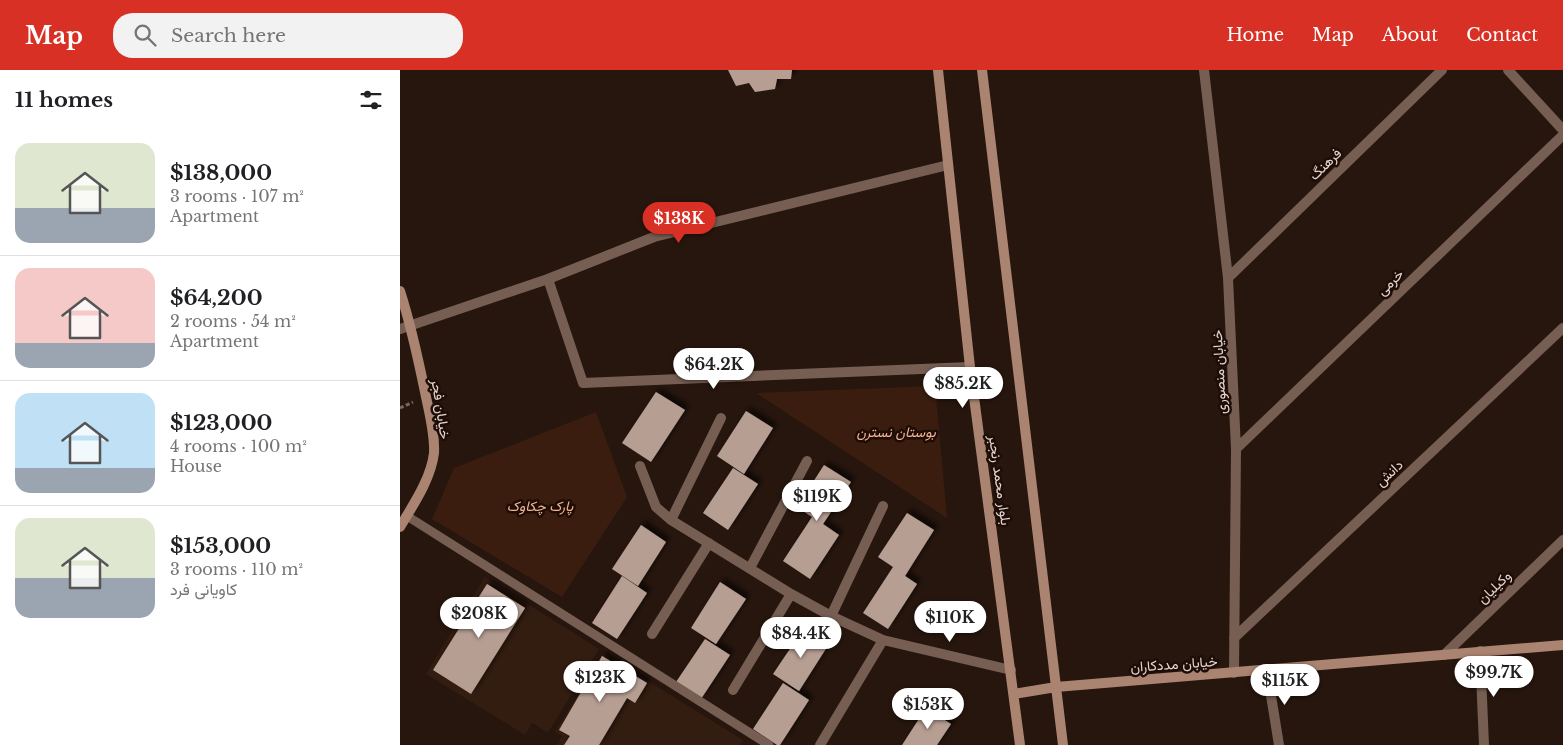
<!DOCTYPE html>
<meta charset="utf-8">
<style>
body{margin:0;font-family:"Libre Baskerville",Vazirmatn,serif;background:#f2f2f2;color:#202124;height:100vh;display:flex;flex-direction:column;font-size:19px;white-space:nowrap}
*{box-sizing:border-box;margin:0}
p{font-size:16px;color:#757577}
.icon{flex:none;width:28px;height:28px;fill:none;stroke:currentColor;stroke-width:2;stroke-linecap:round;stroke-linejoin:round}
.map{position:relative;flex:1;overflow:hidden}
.details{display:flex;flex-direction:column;background:#fff;width:400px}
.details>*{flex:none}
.price{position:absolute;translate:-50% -42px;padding:0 11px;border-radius:18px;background:#fff;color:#222;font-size:16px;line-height:32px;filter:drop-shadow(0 1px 2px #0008)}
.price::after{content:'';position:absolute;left:50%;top:30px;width:15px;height:11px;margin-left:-8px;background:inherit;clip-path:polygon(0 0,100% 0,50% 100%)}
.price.selected{background:#d93025;color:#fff}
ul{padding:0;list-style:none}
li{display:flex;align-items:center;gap:15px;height:125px;padding:0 15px}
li+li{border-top:1px solid #e0e0e0}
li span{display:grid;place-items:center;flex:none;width:140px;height:100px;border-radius:15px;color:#555}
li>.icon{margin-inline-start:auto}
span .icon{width:60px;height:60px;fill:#fffc;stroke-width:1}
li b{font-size:21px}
h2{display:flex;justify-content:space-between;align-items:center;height:60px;padding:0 15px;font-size:21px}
header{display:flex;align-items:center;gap:30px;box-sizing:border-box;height:70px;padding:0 25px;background:#d93025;color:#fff}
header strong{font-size:24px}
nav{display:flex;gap:28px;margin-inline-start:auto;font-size:18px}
.search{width:350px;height:45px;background:#f2f2f2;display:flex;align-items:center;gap:12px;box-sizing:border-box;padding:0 18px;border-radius:20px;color:#757577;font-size:19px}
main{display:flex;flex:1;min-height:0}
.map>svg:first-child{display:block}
.built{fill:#331c10}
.green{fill:#3a1d0e}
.building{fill:#b69e93;filter:url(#shadow)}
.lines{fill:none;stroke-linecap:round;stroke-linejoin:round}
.path{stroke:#776760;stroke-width:3;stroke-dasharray:4 2.5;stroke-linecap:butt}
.lane{stroke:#765e52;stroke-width:9}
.street{stroke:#765e52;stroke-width:10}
.secondary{stroke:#ab8471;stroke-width:10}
.labels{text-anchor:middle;stroke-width:5;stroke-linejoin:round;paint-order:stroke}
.street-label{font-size:14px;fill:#e3d6d0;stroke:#1e0d06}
.park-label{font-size:14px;font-style:italic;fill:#f5b392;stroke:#1e0d06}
</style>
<header>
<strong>Map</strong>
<div class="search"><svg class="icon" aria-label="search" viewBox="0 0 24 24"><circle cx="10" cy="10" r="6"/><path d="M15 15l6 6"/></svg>Search here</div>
<nav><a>Home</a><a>Map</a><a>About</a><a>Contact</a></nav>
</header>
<main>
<section class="details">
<h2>11 homes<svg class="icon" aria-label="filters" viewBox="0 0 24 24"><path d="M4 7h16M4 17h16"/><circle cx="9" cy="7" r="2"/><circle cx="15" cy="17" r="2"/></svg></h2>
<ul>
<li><span style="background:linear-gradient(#dfe7d0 65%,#9aa5b1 0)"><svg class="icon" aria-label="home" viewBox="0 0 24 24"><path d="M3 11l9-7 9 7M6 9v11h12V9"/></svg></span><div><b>$138,000</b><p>3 rooms · 107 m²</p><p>Apartment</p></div></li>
<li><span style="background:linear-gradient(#f6c9c9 75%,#9aa5b1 0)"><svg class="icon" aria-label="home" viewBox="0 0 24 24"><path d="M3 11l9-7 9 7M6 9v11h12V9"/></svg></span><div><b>$64,200</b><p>2 rooms · 54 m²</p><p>Apartment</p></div></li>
<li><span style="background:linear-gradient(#bfe0f5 75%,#9aa5b1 0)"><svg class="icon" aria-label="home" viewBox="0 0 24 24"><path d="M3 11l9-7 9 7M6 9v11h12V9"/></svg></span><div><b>$123,000</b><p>4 rooms · 100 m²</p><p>House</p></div></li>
<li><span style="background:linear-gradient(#dfe7d0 60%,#9aa5b1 0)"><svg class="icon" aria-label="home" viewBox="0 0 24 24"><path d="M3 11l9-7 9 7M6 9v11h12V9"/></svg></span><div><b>$153,000</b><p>3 rooms · 110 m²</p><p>کاویانی فرد</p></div></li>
</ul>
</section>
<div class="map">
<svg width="1163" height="675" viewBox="0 0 1163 675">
<defs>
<filter id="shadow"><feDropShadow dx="4.5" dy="-4.5" stdDeviation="2.5" flood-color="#0009"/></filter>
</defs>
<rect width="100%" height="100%" fill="#27160e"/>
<path class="built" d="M 85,507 L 199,579 L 148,663 L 132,653 L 125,665 L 26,604 Z
M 203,583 L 343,670 L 340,675 L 157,675 L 162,666 L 155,662 Z"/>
<path class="green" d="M 535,316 L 547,448 L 356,323 Z
M 196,342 L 227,427 L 162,527 L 32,449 L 54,398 Z"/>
<path class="building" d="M 328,0 L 392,0 L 391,9 L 377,9 L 375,19 L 355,22 L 349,13 L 336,16 Z
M 256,322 L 285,340 L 251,392 L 222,373 Z
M 346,341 L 373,358 L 344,404 L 317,386 Z
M 424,395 L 451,412 L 423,454 L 439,465 L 410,509 L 383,491 L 412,447 L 397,437 Z
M 333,398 L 358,414 L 328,460 L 303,443 Z
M 507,443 L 534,460 L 505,506 L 517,514 L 488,559 L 463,543 L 493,497 L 478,487 Z
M 241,455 L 266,472 L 238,516 L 212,499 Z
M 222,506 L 247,523 L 217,569 L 192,553 Z
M 320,512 L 346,529 L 316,574 L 291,558 Z
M 87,514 L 125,538 L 71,624 L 33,600 Z
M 404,558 L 429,574 L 399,621 L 373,604 Z
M 305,569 L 330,585 L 301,629 L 276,612 Z
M 202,586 L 247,613 L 235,633 L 227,628 L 199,675 L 164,675 L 170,666 L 159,660 Z
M 383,613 L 409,630 L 380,675 L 377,675 L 353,659 Z
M 526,638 L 551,654 L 537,675 L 502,675 Z"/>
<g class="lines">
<path class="path" d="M 0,338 L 13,332"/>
<path class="lane" d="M 7,446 L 369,675"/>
<path class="street" d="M 804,0 L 828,208 L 836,379 L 834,603
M 1108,0 L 1163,60
M 828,208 L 1042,0
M 148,209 L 183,313 L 570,297
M 0,259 L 148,209 L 254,167 L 548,95
M 836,379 L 1163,65
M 240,396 L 256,437 L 271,450 L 391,524 L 431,546 L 483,570 L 611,600
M 271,450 L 321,348
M 350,498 L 407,391
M 431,546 L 483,436
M 252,564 L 309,473
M 834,568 L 1163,258
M 1080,581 L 1084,675
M 1044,585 L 1163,470
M 867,601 L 879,675
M 333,620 L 391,524
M 420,675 L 483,570"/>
<path class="secondary" d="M 538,0 L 570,297 L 620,675
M 582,0 L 663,675
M 0,221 C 11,255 18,288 25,322 C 29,342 35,363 34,383 C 31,409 13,435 0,457
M 614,624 L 656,617 L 1163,575"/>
</g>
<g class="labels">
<g class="street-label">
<text transform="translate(925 94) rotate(-44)" y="5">فرهنگ</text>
<text transform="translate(990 212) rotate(-44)" y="5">خرمی</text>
<text transform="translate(819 302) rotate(-93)" y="5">خیابان منصوری</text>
<text transform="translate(41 339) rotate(81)" y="5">خیابان فجر</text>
<text transform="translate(989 403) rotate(-43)" y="5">دانش</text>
<text transform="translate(600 410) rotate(82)" y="5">بلوار محمد رنجبر</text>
<text transform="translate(1094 517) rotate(-44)" y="5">وکیلیان</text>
<text transform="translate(774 594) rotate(-4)" y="5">خیابان مددکاران</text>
</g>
<g class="park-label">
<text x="496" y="367">بوستان نسترن</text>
<text x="140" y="441">پارک چکاوک</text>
</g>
</g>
</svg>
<b class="price selected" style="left:279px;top:174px">$138K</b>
<b class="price" style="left:314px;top:320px">$64.2K</b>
<b class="price" style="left:563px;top:339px">$85.2K</b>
<b class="price" style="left:417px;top:452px">$119K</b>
<b class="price" style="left:79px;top:569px">$208K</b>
<b class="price" style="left:550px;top:573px">$110K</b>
<b class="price" style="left:401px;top:589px">$84.4K</b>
<b class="price" style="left:1094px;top:628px">$99.7K</b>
<b class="price" style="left:200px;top:633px">$123K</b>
<b class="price" style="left:885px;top:636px">$115K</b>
<b class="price" style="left:528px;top:660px">$153K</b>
</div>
</main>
